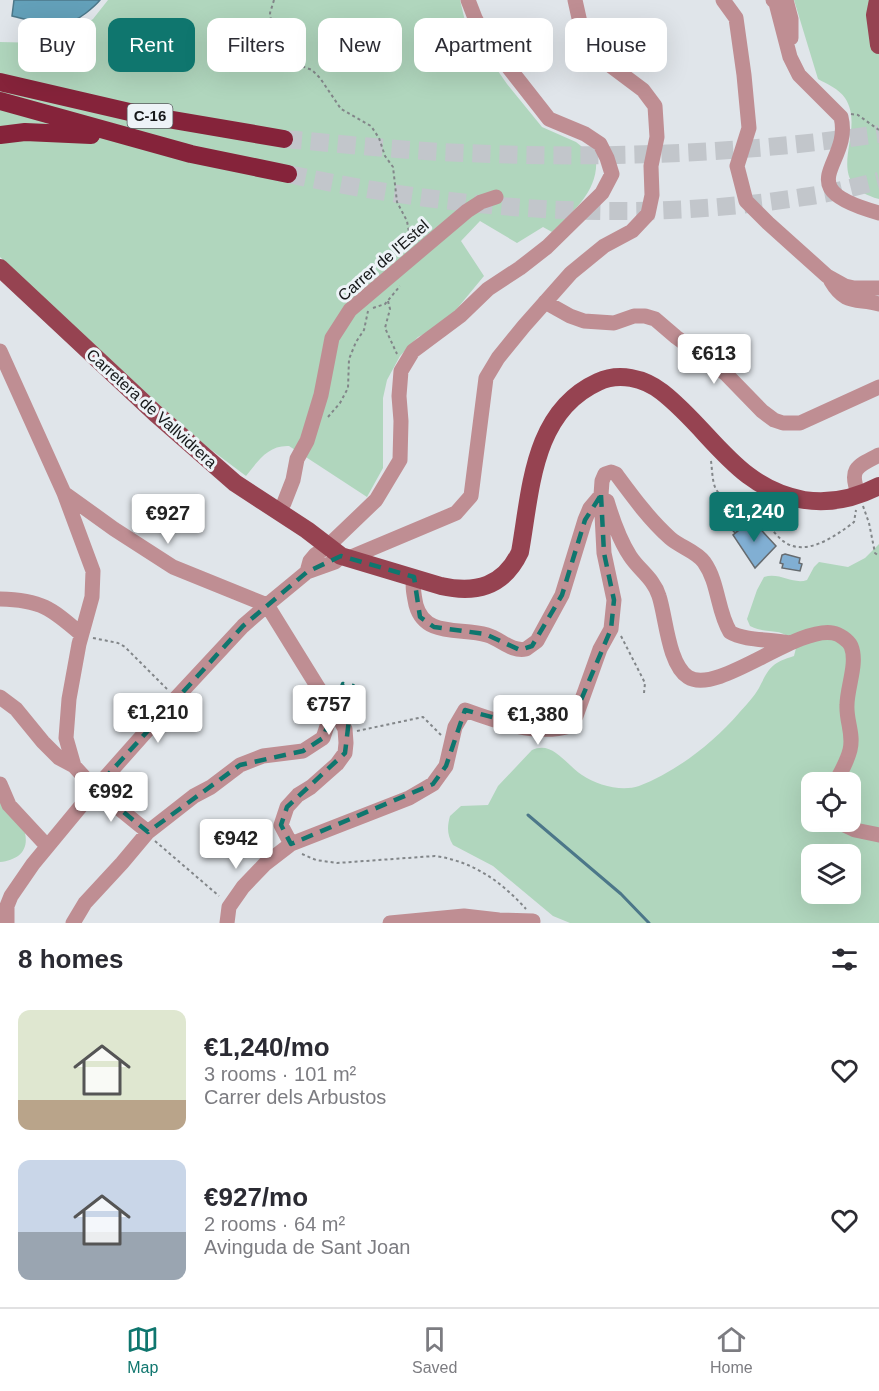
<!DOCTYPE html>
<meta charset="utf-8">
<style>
body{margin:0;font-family:Arial,sans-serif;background:#f2f2f3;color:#2b2b33;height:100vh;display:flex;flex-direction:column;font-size:22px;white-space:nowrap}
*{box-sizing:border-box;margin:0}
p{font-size:20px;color:#7c7c81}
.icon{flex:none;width:33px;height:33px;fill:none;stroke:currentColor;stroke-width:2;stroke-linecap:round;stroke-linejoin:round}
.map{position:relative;height:923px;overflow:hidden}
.sheet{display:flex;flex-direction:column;background:#fff;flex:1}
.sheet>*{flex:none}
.hud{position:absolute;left:18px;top:18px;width:843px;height:54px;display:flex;gap:12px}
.buttons{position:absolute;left:801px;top:772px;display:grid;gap:12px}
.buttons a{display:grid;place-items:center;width:60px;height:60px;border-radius:12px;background:#fff;box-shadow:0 6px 24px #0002;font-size:30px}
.price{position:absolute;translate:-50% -51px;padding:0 14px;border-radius:6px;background:#fff;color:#222;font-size:20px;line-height:39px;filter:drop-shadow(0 2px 3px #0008)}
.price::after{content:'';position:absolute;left:50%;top:36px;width:18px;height:14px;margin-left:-9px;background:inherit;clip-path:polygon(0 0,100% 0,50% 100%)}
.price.active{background:#0f766e;color:#fff}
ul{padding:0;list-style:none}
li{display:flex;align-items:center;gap:18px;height:150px;padding:0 18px}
li span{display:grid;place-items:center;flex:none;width:168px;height:120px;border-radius:12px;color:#555}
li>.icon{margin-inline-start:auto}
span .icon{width:72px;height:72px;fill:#fffc;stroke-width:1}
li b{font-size:26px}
h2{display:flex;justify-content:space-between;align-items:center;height:72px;padding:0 18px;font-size:26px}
.pill{padding:0 21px;border-radius:12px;background:#fff;box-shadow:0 6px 24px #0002;font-size:21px;line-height:54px}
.pill.active{background:#0f766e;color:#fff}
.tabs{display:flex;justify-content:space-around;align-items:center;height:84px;border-top:2px solid #e1e1e2;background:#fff;font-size:16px;color:#7c7c81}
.tabs a{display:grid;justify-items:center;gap:3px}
.tabs .active{color:#0f766e}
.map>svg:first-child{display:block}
.green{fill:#b0d6bd;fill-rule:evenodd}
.water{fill:#63a0b9;stroke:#4c7789;stroke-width:1.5}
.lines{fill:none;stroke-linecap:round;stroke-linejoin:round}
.stream{stroke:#4c7789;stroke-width:3}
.building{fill:#81afd3;stroke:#666b6f;stroke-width:1.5}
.highway-tunnel{stroke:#c2c6cb;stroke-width:18;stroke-dasharray:18 9;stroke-linecap:butt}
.path{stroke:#828689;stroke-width:2;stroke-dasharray:3 3;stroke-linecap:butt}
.minor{stroke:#bf8e93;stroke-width:15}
.major{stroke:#964351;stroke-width:18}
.highway{stroke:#85233a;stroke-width:18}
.marked{fill:none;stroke:#0f766e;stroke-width:4.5;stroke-dasharray:12 8;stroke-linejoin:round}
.labels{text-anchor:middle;stroke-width:6;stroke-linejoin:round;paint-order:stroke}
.shield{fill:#edf3f7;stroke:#565a5c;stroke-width:1.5}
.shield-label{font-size:15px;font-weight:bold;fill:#161819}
.street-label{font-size:16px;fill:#161819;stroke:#edf3f7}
</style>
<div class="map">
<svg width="879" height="923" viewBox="0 0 879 923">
<rect width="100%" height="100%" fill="#e0e5ea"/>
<path class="green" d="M 108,0 L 460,0 L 466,25 L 507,84 L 542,127 L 576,142 L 596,158 C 599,191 573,211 552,232 L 543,227 L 517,243 L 480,221 L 461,241 L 484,276 L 455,311 L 439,327 L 418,337 L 400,356 L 387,380 L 383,398 L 383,468 L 367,497 L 289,446 C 268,445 258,461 246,476 L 194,437 L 0,257 L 0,42 L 42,43 L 63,38 L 93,19 Z
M 794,0 L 879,0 L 879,199 C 818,182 868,133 845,98 C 839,89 827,84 818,79 Z
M 879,544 L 879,923 L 570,923 L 553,916 L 493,866 L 453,845 C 447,835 447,827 450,816 L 461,806 L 488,805 L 498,786 L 532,750 C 553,740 566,765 582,775 C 597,785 621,792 639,786 C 676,772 713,743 739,713 C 745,706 754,697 759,688 C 769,668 771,663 794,656 L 797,644 C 779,625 771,636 750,626 L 747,619 L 757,590 L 764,577 C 780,572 793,585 807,580 L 814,567 L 819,562 L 848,567 L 865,558 ZM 812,783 L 850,783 L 850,822 L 812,822 ZM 812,855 L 850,855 L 850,894 L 812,894 Z
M 0,802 L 25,833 C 29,851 18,860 0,862 Z"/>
<path class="water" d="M 14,0 L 100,0 C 96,5 91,9 86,13 C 63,32 38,22 12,16 Z"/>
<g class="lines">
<path class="stream" d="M 528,815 L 621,894 L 649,923"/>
</g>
<path class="building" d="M 719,500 L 744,526 L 735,533 L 725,522 L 726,520 L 714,511 Z
M 752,520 L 776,546 L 755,568 L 733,535 Z
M 785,554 L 800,558 L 799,563 L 802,564 L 800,571 L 782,568 L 783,564 L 780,563 L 782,555 Z"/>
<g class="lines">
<path class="highway-tunnel" d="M 284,139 C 344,144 405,151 466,153 C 604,159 742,154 879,134
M 288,174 C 459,210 631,224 803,197 C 829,194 854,187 879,181"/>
<path class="path" d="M 274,0 L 270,13 L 275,51 L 283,59 L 312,70 L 320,78 L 341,109 L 371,126 L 379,138 L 385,156 L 393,167 L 397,202 L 407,221 L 410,238 L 409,243
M 851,114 L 858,115 L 879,130
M 388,301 L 390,309 L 385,328 L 397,354
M 373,308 L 385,304 L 400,286
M 328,417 L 340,403 L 348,388 L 349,359 L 356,342 L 364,330 L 368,311
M 711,461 C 712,468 712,476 714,484 C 718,502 744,503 757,514 C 767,521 773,533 783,541 C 805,558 836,536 854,522 L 856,510
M 863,506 L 869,523 L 875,553 L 879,556
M 621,636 L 645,683 L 644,693
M 93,638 L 118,643 L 125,647 L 167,689
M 357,731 L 423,717 L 441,735
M 155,841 L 219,896
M 302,854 L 316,860 L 337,863 L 435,856 C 472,861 501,881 526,909"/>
<path class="minor" d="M 723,0 L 736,18 L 744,75 L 749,128 L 737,166 L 746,201 L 768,223 L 827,276 L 845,286 L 854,288 L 879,288
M 773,0 L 776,3 L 790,57 L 799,75 L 841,117 C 853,165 785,187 879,213
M 786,0 L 791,19 L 791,38
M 831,281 C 845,305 856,298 879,304
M 545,302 L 570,316 L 584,321 L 614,323 L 634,316 L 645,316 L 655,319 L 676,337 L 726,374 L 762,411 L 774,420 L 783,423 L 800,423 L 879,387
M 0,351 L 64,493 L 93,571 L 92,597 L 79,644 L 69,699 L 66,738 L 74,766
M 64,493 L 114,529 L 173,567 L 267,605 L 319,689 L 337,714 L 345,729 L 346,743 L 345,753 L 337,764 L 311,787 L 298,795 L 287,807 L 281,825 L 291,844
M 859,495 C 848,469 857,466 879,455
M 607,501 C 613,521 619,539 630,556 C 639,570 654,579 659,596 C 666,617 668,664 688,677 C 717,696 796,626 833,633 C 839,634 848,640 851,646 C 858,663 847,687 847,705 C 846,721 854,734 850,750 C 847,762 841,772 835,783
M 278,511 L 284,503 L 293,480 L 297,459 L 307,441 L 321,395 L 332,338 L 350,310 L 467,211 L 481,202 L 496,197
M 349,558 L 456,513 L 471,496 L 486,378 L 498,358 L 524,326 L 571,273 L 604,246 L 632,231 L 648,214 L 652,195 L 651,166 L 657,137 L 655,106 L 643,90 L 603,60 L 589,42 L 581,27 L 575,0
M 307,572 L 310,561 L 315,555 L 328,546 L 376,500 L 400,460 L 401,421 L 399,396 L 401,371 L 413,351 L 460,316 L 488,289 L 520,268 L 547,247 L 602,193 L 612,174 L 607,158 L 600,144 L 585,134 L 549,119 L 487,40 L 475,18 L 468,0
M 414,577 C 412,587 414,595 416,605 C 425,638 461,627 487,635 C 501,639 511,652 526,649 L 537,641 L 562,595 L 585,520 L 590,508 L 601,495
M 0,599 C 41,600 51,608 81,634
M 0,697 L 16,709 L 43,742 L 59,758 L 74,766 L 95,789 L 148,832
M 0,784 L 9,805 L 47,846
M 838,822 L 855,830 L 879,835
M 7,923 L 7,906 L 11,896 L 33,864 L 95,789 L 175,699 L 243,626 L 267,605 L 307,572 L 335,562 L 341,556
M 73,923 L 85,903 L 122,863 L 148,832 L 194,796 L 211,787 L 240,765 L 263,756 L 303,751 L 323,738 L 329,720 L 329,703
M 227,923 L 229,907 L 243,887 L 265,864 L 291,844 L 409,798 L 433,784 L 446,766 L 455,727 L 465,710 C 498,722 536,736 570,726 L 576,716 L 600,649 L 611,629 L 614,600 L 604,553 L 601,495 L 602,481 L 605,474 L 611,472 L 616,474 C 633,497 649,519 670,538 C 680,547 696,551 704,562 C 719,583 717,611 730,632 C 744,641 772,639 790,643
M 390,923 L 464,916 L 499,920 L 533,921"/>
<path class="major" d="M 878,0 L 875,15 L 879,45
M 0,268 L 155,413 L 235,483 L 307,530 L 341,556 L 441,586 C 476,594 504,586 520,552 C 531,491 532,412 598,382 C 619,372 644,378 662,392 C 712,431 736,488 804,500 C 830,504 856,498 879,486"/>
<path class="highway" d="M 0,82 L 138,114 L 284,139
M 0,101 L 191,154 L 288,174
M 0,135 L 25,132 L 91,135"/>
</g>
<path class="marked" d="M 601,495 L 604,553 L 614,600 L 611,629 L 570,726 L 537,729 L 465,710 L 446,766 L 433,784 L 291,844 L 281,825 L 287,807 L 345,753 L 353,686 L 343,684 L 323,738 L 303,751 L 240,765 L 148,832 L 95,789 L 243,626 L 307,572 L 341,556 L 414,577 L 420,617 L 434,627 L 485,634 L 520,650 L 532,646 L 562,595 L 585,520 Z"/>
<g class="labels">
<rect class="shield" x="127.5" y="104" width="45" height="24" rx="4.5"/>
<g class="shield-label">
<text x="150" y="121">C-16</text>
</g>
<g class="street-label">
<text transform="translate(383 260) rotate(-41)" y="6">Carrer de l'Estel</text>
<text transform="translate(152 408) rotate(42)" y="6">Carretera de Vallvidrera</text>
</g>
</g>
</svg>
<div class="buttons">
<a><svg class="icon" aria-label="locate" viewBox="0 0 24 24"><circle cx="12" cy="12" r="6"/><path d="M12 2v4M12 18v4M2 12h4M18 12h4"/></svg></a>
<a><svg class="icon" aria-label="layers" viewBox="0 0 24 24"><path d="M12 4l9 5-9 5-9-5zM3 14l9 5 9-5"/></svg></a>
</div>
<b class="price" style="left:714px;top:385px">€613</b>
<b class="price active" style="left:754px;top:543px">€1,240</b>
<b class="price" style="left:168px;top:545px">€927</b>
<b class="price" style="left:329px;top:736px">€757</b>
<b class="price" style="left:158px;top:744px">€1,210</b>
<b class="price" style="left:538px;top:746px">€1,380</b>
<b class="price" style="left:111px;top:823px">€992</b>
<b class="price" style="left:236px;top:870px">€942</b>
<div class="hud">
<a class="pill">Buy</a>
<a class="pill active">Rent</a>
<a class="pill">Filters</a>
<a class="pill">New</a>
<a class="pill">Apartment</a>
<a class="pill">House</a>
</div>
</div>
<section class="sheet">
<h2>8 homes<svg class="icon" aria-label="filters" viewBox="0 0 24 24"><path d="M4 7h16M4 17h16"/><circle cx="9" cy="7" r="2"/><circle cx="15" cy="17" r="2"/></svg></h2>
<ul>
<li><span style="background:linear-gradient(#dfe7d0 75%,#b9a48a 0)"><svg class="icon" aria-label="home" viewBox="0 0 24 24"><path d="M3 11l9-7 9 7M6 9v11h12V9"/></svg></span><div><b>€1,240/mo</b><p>3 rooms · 101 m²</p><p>Carrer dels Arbustos</p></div><svg class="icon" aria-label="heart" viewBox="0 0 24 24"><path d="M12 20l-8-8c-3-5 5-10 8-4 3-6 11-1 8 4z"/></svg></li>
<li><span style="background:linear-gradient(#c9d6e8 60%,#9aa5b1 0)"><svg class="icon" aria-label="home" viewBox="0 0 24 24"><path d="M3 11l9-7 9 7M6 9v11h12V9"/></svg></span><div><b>€927/mo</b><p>2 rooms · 64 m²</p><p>Avinguda de Sant Joan</p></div><svg class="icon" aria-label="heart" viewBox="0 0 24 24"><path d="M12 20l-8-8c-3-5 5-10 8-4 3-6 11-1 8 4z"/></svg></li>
</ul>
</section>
<nav class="tabs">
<a class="active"><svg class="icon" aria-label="map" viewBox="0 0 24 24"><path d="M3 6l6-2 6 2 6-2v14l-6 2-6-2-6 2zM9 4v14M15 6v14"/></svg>Map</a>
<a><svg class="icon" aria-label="saved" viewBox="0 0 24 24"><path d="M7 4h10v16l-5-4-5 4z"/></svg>Saved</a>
<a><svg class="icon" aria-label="home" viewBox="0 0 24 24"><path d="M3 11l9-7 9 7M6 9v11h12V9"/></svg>Home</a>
</nav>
